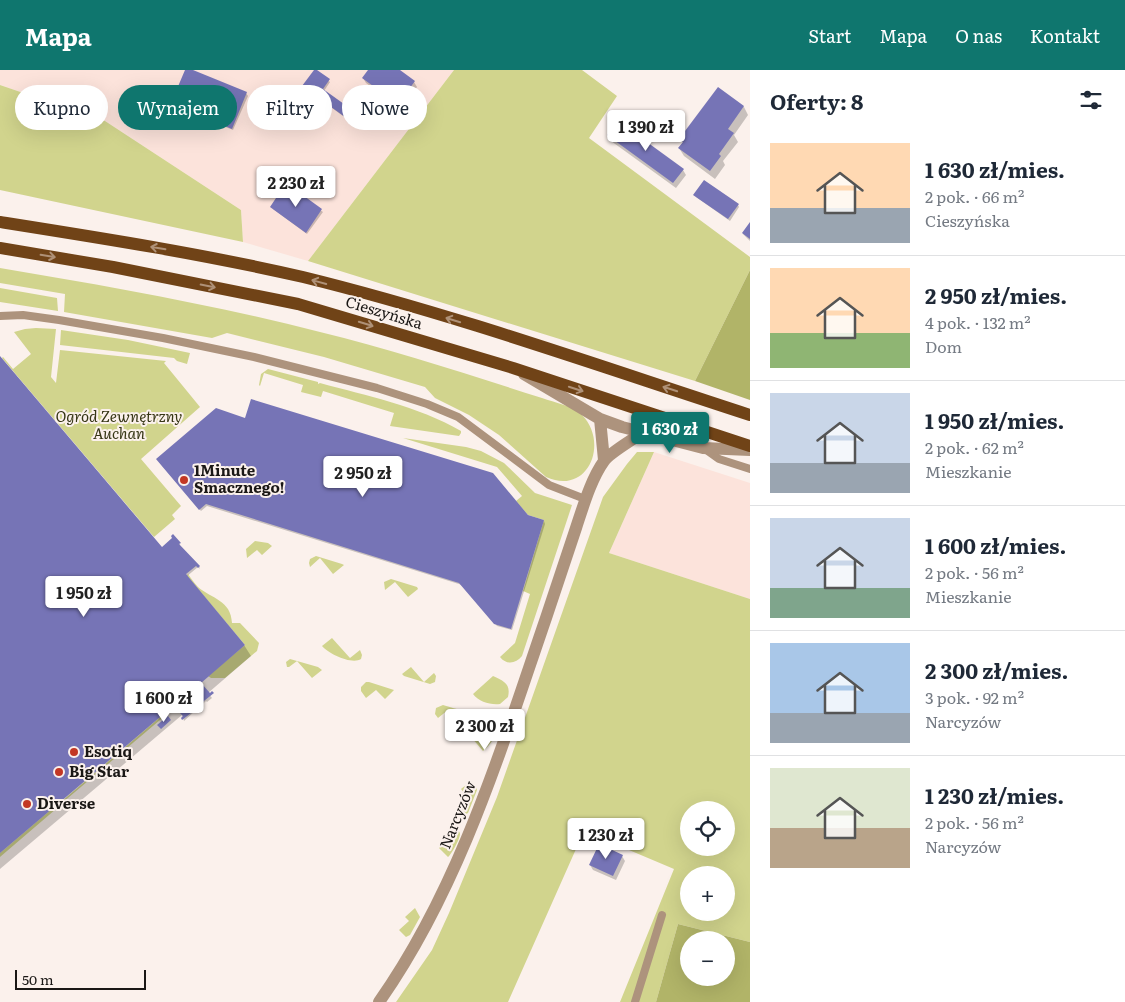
<!DOCTYPE html>
<html lang="pl">
<meta charset="utf-8">
<style>
body{margin:0;font-family:Literata,serif;background:#f6f6f7;color:#1f2937;height:100vh;display:flex;flex-direction:column;font-size:19px;white-space:nowrap}
*{box-sizing:border-box;margin:0}
p{font-size:16px;color:#747a83}
.icon{flex:none;width:28px;height:28px;fill:none;stroke:currentColor;stroke-width:2;stroke-linecap:round;stroke-linejoin:round}
.map{position:relative;flex:1;overflow:hidden}
.sheet{display:flex;flex-direction:column;background:#fff;width:375px}
.sheet>*{flex:none}
.hud{position:absolute;left:15px;top:15px;width:475px;height:45px;display:flex;gap:10px}
.fabs{position:absolute;left:680px;top:731px;display:grid;gap:10px}
.fabs a{display:grid;place-items:center;width:55px;height:55px;border-radius:50%;background:#fff;box-shadow:0 5px 20px #0002;font-size:25px}
.scale{position:absolute;left:15px;bottom:12px;width:131px;box-sizing:border-box;padding-left:5px;border:2px solid #1a1715;border-top:0;font-size:14px;line-height:18px;white-space:nowrap;color:#1a1715;-webkit-text-stroke:4px #fbf1ec;paint-order:stroke}
.price{position:absolute;translate:-50% -42px;padding:0 11px;border-radius:5px;background:#fff;color:#222;font-size:16px;line-height:32px;filter:drop-shadow(0 1px 2px #0008)}
.price::after{content:'';position:absolute;left:50%;top:30px;width:15px;height:11px;margin-left:-8px;background:inherit;clip-path:polygon(0 0,100% 0,50% 100%)}
.price.current{background:#0f766e;color:#fff}
ul{padding:0;list-style:none}
li{display:flex;align-items:center;gap:15px;height:125px;padding:0 20px}
li+li{border-top:1px solid #e0e1e3}
li span{display:grid;place-items:center;flex:none;width:140px;height:100px;border-radius:0px;color:#555}
li>.icon{margin-inline-start:auto}
span .icon{width:60px;height:60px;fill:#fffc;stroke-width:1}
li b{font-size:21px}
h2{display:flex;justify-content:space-between;align-items:center;height:60px;padding:0 20px;font-size:21px}
.tag{padding:0 18px;border-radius:22px;background:#fff;box-shadow:0 5px 20px #0002;font-size:18px;line-height:45px}
.tag.current{background:#0f766e;color:#fff}
header{display:flex;align-items:center;gap:30px;box-sizing:border-box;height:70px;padding:0 25px;background:#0f766e;color:#fff}
header strong{font-size:24px}
nav{display:flex;gap:28px;margin-inline-start:auto;font-size:18px}
main{display:flex;flex:1;min-height:0}
.map>svg:first-child{display:block}
.industrial{fill:#fce3db}
.green{fill:#d1d48d;fill-rule:evenodd}
.forest{fill:#b1b468;fill-rule:evenodd}
.shadow{fill:#0003}
.building{fill:#7674b6}
.lines{fill:none;stroke-linecap:round;stroke-linejoin:round}
.lane{stroke:#ad937d;stroke-width:8}
.street{stroke:#ad937d;stroke-width:12}
.primary{stroke:#704317;stroke-width:12}
.oneway{stroke:#af9177}
.poi-dot{fill:#c33724;stroke:#fbf1ec;stroke-width:2}
.labels{text-anchor:middle;stroke-width:4;stroke-linejoin:round;paint-order:stroke}
.street-label{font-size:15px;fill:#1a1715;stroke:#fbf1ec}
.park-label{font-size:15px;font-style:italic;fill:#363615;stroke:#fbf1ec}
.poi-label{font-size:15px;font-weight:bold;fill:#1a1715;stroke:#fbf1ec;text-anchor:start}
</style>
<header>
<strong>Mapa</strong>
<nav><a>Start</a><a>Mapa</a><a>O nas</a><a>Kontakt</a></nav>
</header>
<main>
<div class="map">
<svg width="750" height="932" viewBox="0 0 750 932">
<rect width="100%" height="100%" fill="#fbf1ec"/>
<path class="industrial" d="M 0,0 L 454,0 L 308,191 L 243,172 L 241,140 L 105,51 L 0,15 Z
M 654,382 L 750,413 L 750,529 L 609,483 Z"/>
<path class="green" d="M 454,0 L 582,0 L 617,26 L 589,68 L 750,187 L 750,200 L 695,311 L 308,191 Z
M 0,15 L 105,51 L 241,140 L 243,172 L 0,120 Z
M 0,198 C 107,216 215,235 320,262 C 395,280 469,305 542,328 C 555,333 572,335 582,345 C 609,372 589,426 546,407 L 499,365 L 469,345 L 435,328 L 425,317 L 324,287 L 227,263 L 212,268 L 64,242 L 65,224 L 0,213 Z
M 0,218 L 57,228 L 58,241 L 0,232 Z
M 36,258 L 56,259 L 51,307 L 56,313 L 60,280 L 166,291 L 164,293 L 200,337 L 141,389 L 181,436 L 172,445 L 175,449 L 154,467 L 2,288 L 3,287 L 13,299 L 31,284 L 14,262 L 25,259 Z
M 61,260 L 128,270 L 190,283 L 187,294 L 177,291 L 174,288 L 60,275 Z
M 268,299 L 318,312 L 318,314 L 320,313 C 367,326 418,336 461,361 L 461,363 L 459,366 L 390,356 L 394,343 L 323,321 L 321,327 L 301,322 L 303,315 L 264,303 L 260,316 L 259,315 L 261,304 Z
M 403,368 L 466,377 L 481,381 L 504,393 L 535,423 L 572,435 L 522,586 C 516,594 506,595 500,587 L 515,573 L 530,524 L 523,521 L 544,450 L 528,445 L 516,431 L 522,426 L 497,397 Z
M 637,382 L 654,382 L 609,483 L 750,529 L 750,872 L 678,854 L 656,932 L 620,932 L 674,799 L 584,761 L 508,932 L 396,932 L 432,880 L 449,843 L 497,727 L 603,427 L 627,394 ZM 689,740 L 726,740 L 726,778 L 689,778 ZM 689,805 L 726,805 L 726,842 L 689,842 Z
M 255,471 L 268,473 L 272,476 L 262,485 L 257,480 L 247,488 L 246,479 Z
M 316,486 L 342,494 L 344,495 L 333,504 L 320,488 L 310,497 L 309,493 L 310,489 Z
M 188,504 C 191,508 194,513 198,517 C 212,529 231,530 232,553 L 240,553 L 259,573 L 257,581 L 225,608 L 211,608 L 208,606 L 245,575 L 187,506 Z
M 391,509 L 417,517 L 418,519 L 408,527 L 395,512 L 385,520 L 384,512 Z
M 332,568 L 350,588 L 360,580 L 362,585 L 361,589 C 352,595 329,584 322,576 Z
M 290,589 L 318,597 L 322,600 L 312,608 L 297,591 L 289,597 L 287,597 L 286,592 Z
M 411,597 L 424,612 L 434,603 L 436,606 L 435,612 L 430,614 L 404,606 L 402,604 Z
M 493,606 C 504,611 511,614 508,627 L 500,634 C 490,635 479,632 473,624 Z
M 366,612 L 369,612 L 394,620 L 385,629 L 376,620 L 366,628 L 361,621 L 361,617 Z
M 443,635 C 464,642 519,650 483,681 L 448,640 L 438,648 L 435,644 L 436,638 Z
M 172,637 L 173,639 L 62,733 L 61,732 Z
M 471,711 L 476,717 L 477,720 L 468,743 L 466,744 L 459,737 L 468,728 L 461,719 Z
M 54,737 L 56,739 L 0,787 L 0,783 Z
M 455,756 C 456,758 460,761 460,764 C 460,769 451,785 448,787 L 439,778 L 448,769 L 445,765 Z
M 415,838 L 420,847 L 410,865 L 406,867 L 399,860 L 409,851 L 405,847 Z"/>
<path class="forest" d="M 750,200 L 750,330 L 695,311 Z
M 678,854 L 750,872 L 750,932 L 656,932 ZM 689,870 L 726,870 L 726,908 L 689,908 Z"/>
<path class="shadow" d="M 187,0 L 246,23 L 248,26 L 233,60 L 174,36 L 173,33 Z
M 315,0 L 330,12 L 324,21 L 350,40 L 351,42 L 347,49 L 305,18 L 304,16 Z
M 369,0 L 398,0 L 414,12 L 417,17 L 401,38 L 366,13 L 363,8 Z
M 718,19 L 744,37 L 748,45 L 734,65 L 738,72 L 723,91 L 725,95 L 715,109 L 684,86 L 679,78 L 683,73 L 681,69 Z
M 37,26 L 99,34 L 101,36 L 98,45 L 38,28 Z
M 608,65 L 683,100 L 686,105 L 676,118 L 611,71 Z
M 286,115 L 323,142 L 307,164 L 273,139 Z
M 696,127 L 738,135 L 739,137 L 730,151 Z
M 750,154 L 750,171 L 743,164 Z
M 0,288 L 162,479 L 180,474 L 180,477 L 199,496 L 200,499 L 198,497 L 186,507 L 244,575 L 251,586 L 208,623 L 212,628 L 207,632 L 206,631 L 184,651 L 182,645 L 0,799 Z
M 159,392 L 544,451 L 545,454 L 512,560 L 497,556 L 462,515 L 207,436 L 201,441 Z
M 622,786 L 625,791 L 616,810 L 593,800 L 590,795 Z"/>
<path class="building" d="M 185,0 L 193,0 L 247,22 L 232,59 L 171,33 Z
M 314,0 L 317,0 L 330,9 L 323,19 L 351,39 L 345,47 L 302,16 Z
M 368,0 L 400,0 L 415,11 L 398,34 L 362,8 Z
M 38,15 L 100,33 L 97,44 L 36,26 Z
M 718,17 L 744,36 L 728,59 L 734,63 L 719,84 L 721,86 L 710,101 L 678,78 L 683,72 L 679,69 Z
M 618,51 L 684,99 L 673,113 L 607,65 Z
M 704,110 L 739,134 L 728,149 L 693,125 Z
M 286,113 L 322,139 L 306,163 L 270,137 Z
M 750,152 L 750,169 L 742,163 Z
M 0,286 L 162,477 L 172,468 L 171,466 L 173,464 L 181,473 L 179,474 L 200,496 L 198,498 L 196,496 L 186,504 L 245,575 L 201,613 L 210,623 L 212,621 L 214,623 L 190,642 L 191,643 L 182,650 L 181,648 L 183,646 L 173,636 L 0,783 Z
M 251,329 L 493,403 L 528,445 L 544,450 L 511,559 L 494,554 L 459,513 L 206,434 L 199,440 L 156,389 L 216,338 L 245,348 Z
M 168,646 L 171,650 L 161,659 L 157,655 Z
M 599,774 L 623,785 L 613,806 L 589,795 Z"/>
<g class="lines">
<path class="lane" d="M 0,246 L 23,245 L 59,250 L 163,268 L 254,287 L 377,318 L 427,334 L 458,347 L 549,415 L 585,429
M 705,379 L 719,389 L 750,399
M 635,932 L 662,845"/>
<path class="street" d="M 524,304 L 600,349 L 622,357 L 703,378 L 750,380
M 600,349 L 604,390
M 379,932 C 460,817 501,679 546,548 C 556,518 566,488 576,458 C 583,437 591,409 604,391 C 609,383 634,369 643,362"/>
<path class="primary" d="M 0,152 C 101,168 203,184 303,207 C 454,244 602,297 750,345
M 0,178 L 113,197 L 298,234 L 513,298 L 750,376"/>
</g>
<defs><path id="oneway-shaft" d="M-6 0H5M1.5-3L5.5 0L1.5 3" fill="none" stroke-width="1.6" stroke-linecap="round" stroke-linejoin="round" transform="scale(1.25)"/></defs>
<g class="oneway">
<use href="#oneway-shaft" transform="translate(158 178) rotate(-171)"/>
<use href="#oneway-shaft" transform="translate(48 186) rotate(9)"/>
<use href="#oneway-shaft" transform="translate(319 212) rotate(-165)"/>
<use href="#oneway-shaft" transform="translate(208 216) rotate(11)"/>
<use href="#oneway-shaft" transform="translate(453 250) rotate(-163)"/>
<use href="#oneway-shaft" transform="translate(366 254) rotate(17)"/>
<use href="#oneway-shaft" transform="translate(576 319) rotate(18)"/>
<use href="#oneway-shaft" transform="translate(670 319) rotate(-162)"/>
</g>
<g class="poi-dot">
<circle cx="184" cy="410" r="5"/>
<circle cx="74" cy="682" r="5"/>
<circle cx="59" cy="702" r="5"/>
<circle cx="27" cy="734" r="5"/>
</g>
<g class="labels">
<g class="street-label">
<text transform="translate(384 243) rotate(17)" y="5">Cieszyńska</text>
<text transform="translate(458 745) rotate(-68)" y="5">Narcyzów</text>
</g>
<g class="park-label">
<text x="119" y="352">Ogród Zewnętrzny<tspan x="119" dy="17">Auchan</tspan></text>
</g>
<g class="poi-label">
<text x="194" y="406">1Minute<tspan x="194" dy="17">Smacznego!</tspan></text>
<text x="84" y="687">Esotiq</text>
<text x="69" y="707">Big Star</text>
<text x="37" y="739">Diverse</text>
</g>
</g>
</svg>
<div class="fabs">
<a><svg class="icon" aria-label="locate" viewBox="0 0 24 24"><circle cx="12" cy="12" r="6"/><path d="M12 2v4M12 18v4M2 12h4M18 12h4"/></svg></a>
<a>+</a>
<a>−</a>
</div>
<div class="scale">50 m</div>
<b class="price" style="left:646px;top:82px">1 390 zł</b>
<b class="price" style="left:296px;top:138px">2 230 zł</b>
<b class="price current" style="left:670px;top:384px">1 630 zł</b>
<b class="price" style="left:363px;top:428px">2 950 zł</b>
<b class="price" style="left:84px;top:548px">1 950 zł</b>
<b class="price" style="left:164px;top:653px">1 600 zł</b>
<b class="price" style="left:485px;top:681px">2 300 zł</b>
<b class="price" style="left:606px;top:790px">1 230 zł</b>
<div class="hud">
<a class="tag">Kupno</a>
<a class="tag current">Wynajem</a>
<a class="tag">Filtry</a>
<a class="tag">Nowe</a>
</div>
</div>
<section class="sheet">
<h2>Oferty: 8<svg class="icon" aria-label="filters" viewBox="0 0 24 24"><path d="M4 7h16M4 17h16"/><circle cx="9" cy="7" r="2"/><circle cx="15" cy="17" r="2"/></svg></h2>
<ul>
<li><span style="background:linear-gradient(#ffd9b3 65%,#9aa5b1 0)"><svg class="icon" aria-label="home" viewBox="0 0 24 24"><path d="M3 11l9-7 9 7M6 9v11h12V9"/></svg></span><div><b>1 630 zł/mies.</b><p>2 pok. · 66 m²</p><p>Cieszyńska</p></div></li>
<li><span style="background:linear-gradient(#ffd9b3 65%,#8fb573 0)"><svg class="icon" aria-label="home" viewBox="0 0 24 24"><path d="M3 11l9-7 9 7M6 9v11h12V9"/></svg></span><div><b>2 950 zł/mies.</b><p>4 pok. · 132 m²</p><p>Dom</p></div></li>
<li><span style="background:linear-gradient(#c9d6e8 70%,#9aa5b1 0)"><svg class="icon" aria-label="home" viewBox="0 0 24 24"><path d="M3 11l9-7 9 7M6 9v11h12V9"/></svg></span><div><b>1 950 zł/mies.</b><p>2 pok. · 62 m²</p><p>Mieszkanie</p></div></li>
<li><span style="background:linear-gradient(#c9d6e8 70%,#7fa58c 0)"><svg class="icon" aria-label="home" viewBox="0 0 24 24"><path d="M3 11l9-7 9 7M6 9v11h12V9"/></svg></span><div><b>1 600 zł/mies.</b><p>2 pok. · 56 m²</p><p>Mieszkanie</p></div></li>
<li><span style="background:linear-gradient(#a9c7e8 70%,#9aa5b1 0)"><svg class="icon" aria-label="home" viewBox="0 0 24 24"><path d="M3 11l9-7 9 7M6 9v11h12V9"/></svg></span><div><b>2 300 zł/mies.</b><p>3 pok. · 92 m²</p><p>Narcyzów</p></div></li>
<li><span style="background:linear-gradient(#dfe7d0 60%,#b9a48a 0)"><svg class="icon" aria-label="home" viewBox="0 0 24 24"><path d="M3 11l9-7 9 7M6 9v11h12V9"/></svg></span><div><b>1 230 zł/mies.</b><p>2 pok. · 56 m²</p><p>Narcyzów</p></div></li>
</ul>
</section>
</main>
